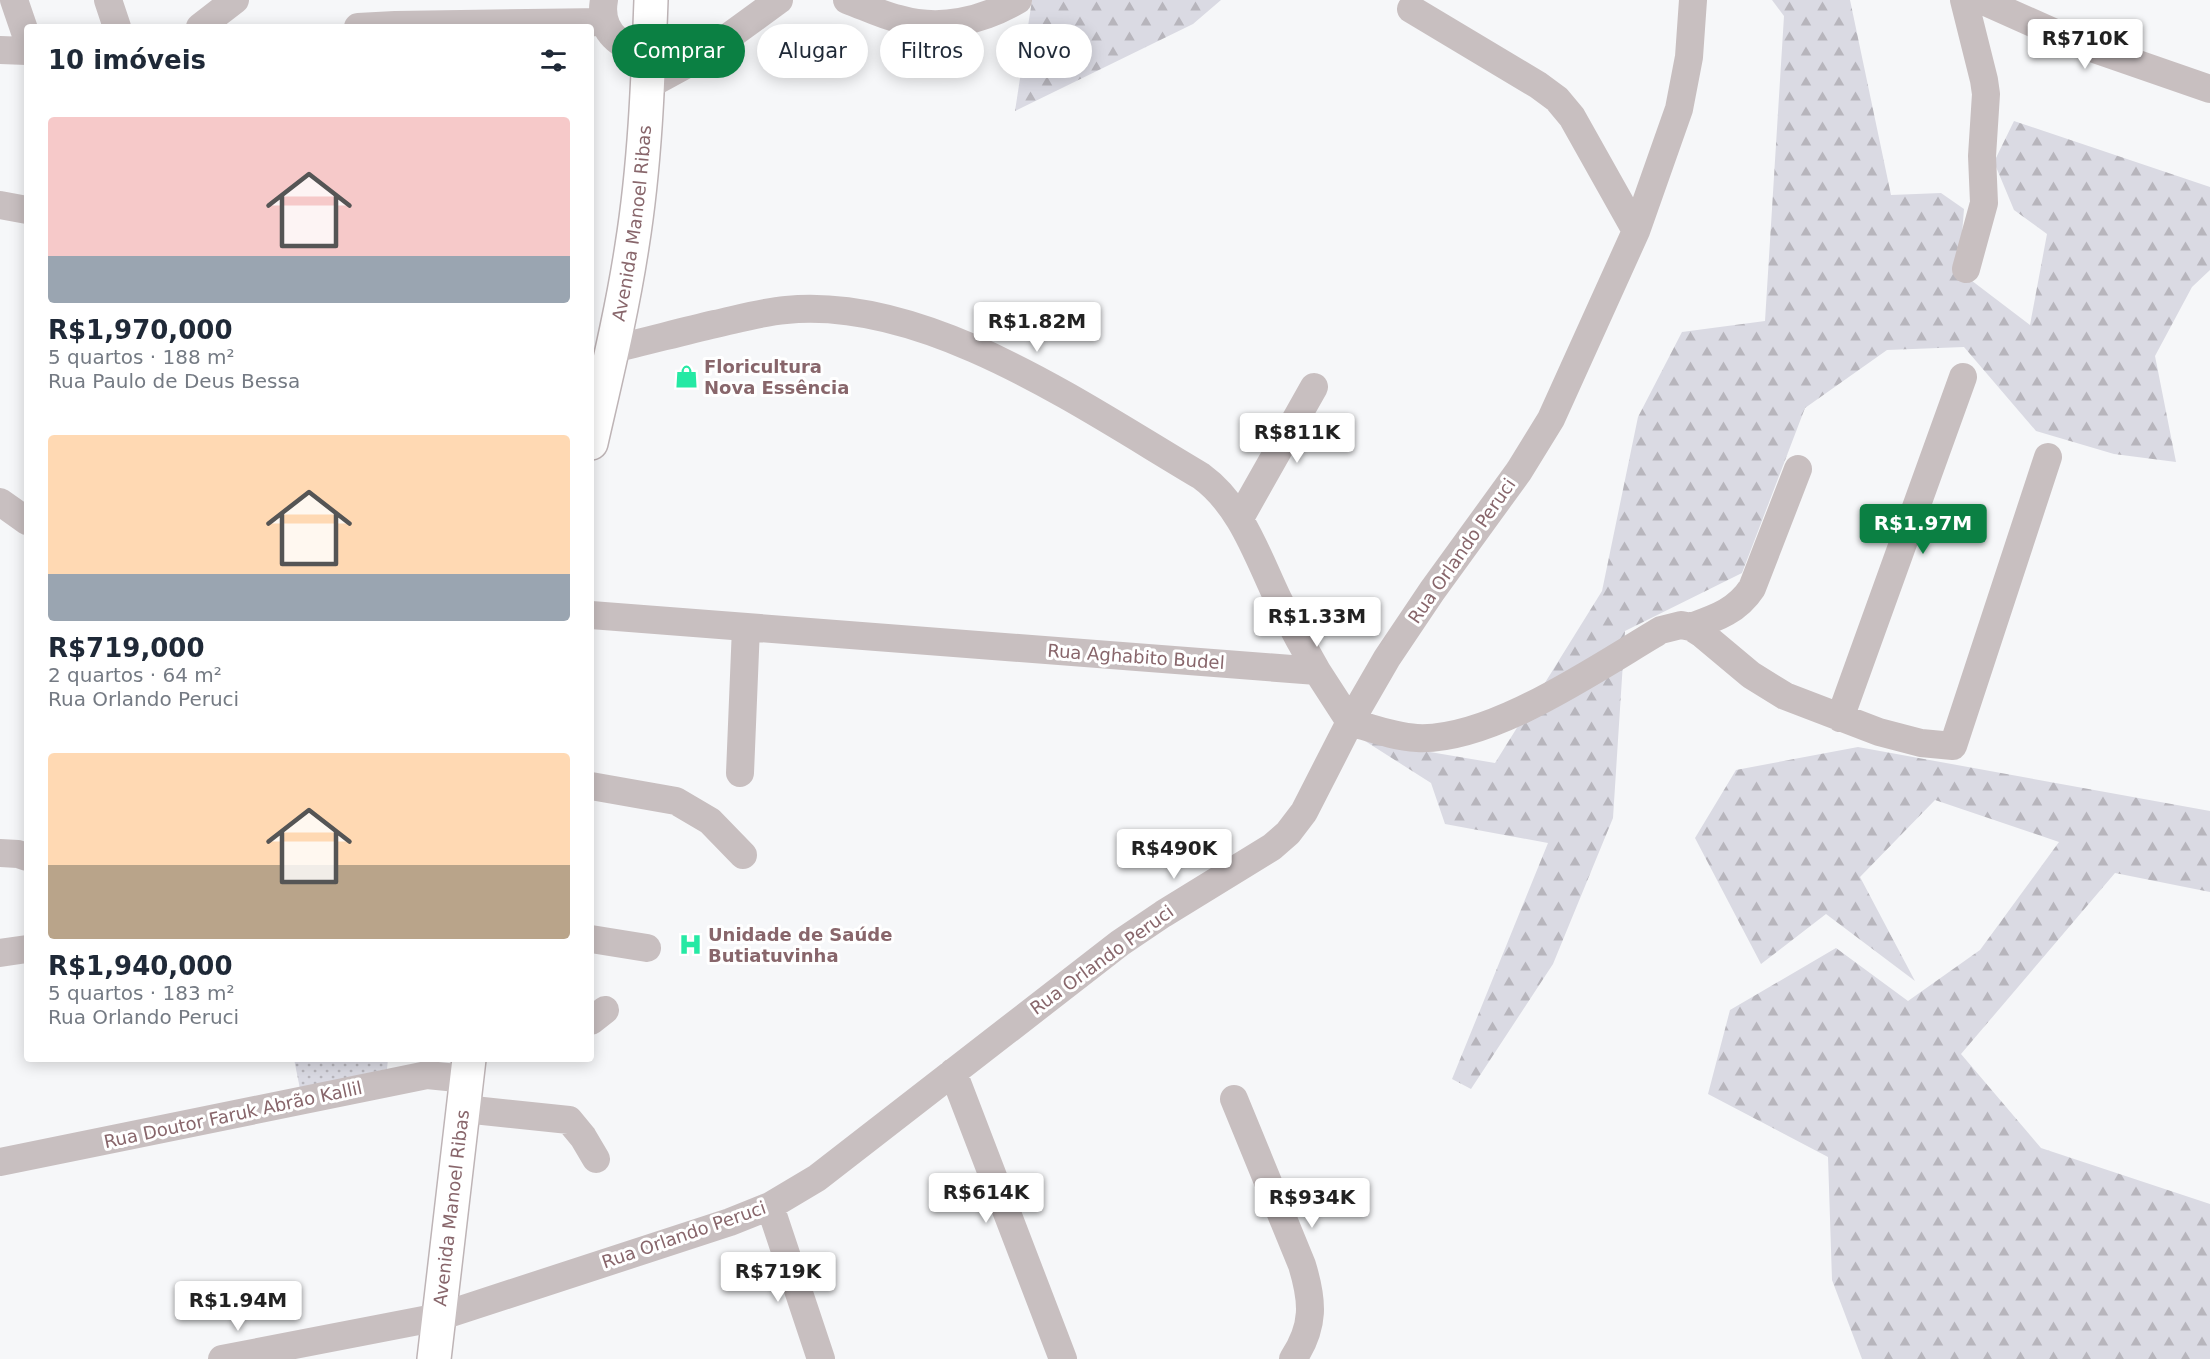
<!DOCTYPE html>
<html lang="pt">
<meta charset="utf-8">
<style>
body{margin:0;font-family:"DejaVu Sans",sans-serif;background:#f2f2f3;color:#1f2937;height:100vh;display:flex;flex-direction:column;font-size:22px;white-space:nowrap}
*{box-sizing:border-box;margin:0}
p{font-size:20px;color:#747a83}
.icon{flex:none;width:33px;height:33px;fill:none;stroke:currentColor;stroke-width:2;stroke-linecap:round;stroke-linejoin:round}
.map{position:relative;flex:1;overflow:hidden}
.side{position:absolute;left:24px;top:24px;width:570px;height:1038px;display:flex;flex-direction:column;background:#fff;border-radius:6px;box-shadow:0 3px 15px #0003}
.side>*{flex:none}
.hud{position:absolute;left:612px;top:24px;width:570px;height:54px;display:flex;gap:12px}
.price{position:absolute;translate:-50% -51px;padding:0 14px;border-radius:6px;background:#fff;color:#222;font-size:20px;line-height:39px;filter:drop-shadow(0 2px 3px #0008)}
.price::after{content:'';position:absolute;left:50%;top:36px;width:18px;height:14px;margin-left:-9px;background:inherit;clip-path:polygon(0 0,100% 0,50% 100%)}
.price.on{background:#0b8043;color:#fff}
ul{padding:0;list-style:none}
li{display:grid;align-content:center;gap:12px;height:318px;padding:0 24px}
li span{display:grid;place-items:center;height:186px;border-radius:6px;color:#555}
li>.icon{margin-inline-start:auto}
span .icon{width:108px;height:108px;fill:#fffc;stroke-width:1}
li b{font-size:26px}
h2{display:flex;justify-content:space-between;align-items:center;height:72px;padding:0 24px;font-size:26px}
.tag{padding:0 21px;border-radius:27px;background:#fff;box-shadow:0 3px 15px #0003;font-size:21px;line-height:54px}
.tag.on{background:#0b8043;color:#fff}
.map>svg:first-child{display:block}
.grass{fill:url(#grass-dots)}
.forest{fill:url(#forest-firs)}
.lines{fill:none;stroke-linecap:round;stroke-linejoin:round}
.major-casing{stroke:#beb4b6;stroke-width:36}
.minor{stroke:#c8bfc0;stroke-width:28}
.major{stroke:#fff;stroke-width:33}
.labels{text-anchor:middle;stroke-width:6;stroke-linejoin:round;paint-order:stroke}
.street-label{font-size:18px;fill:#88666b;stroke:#fff}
.poi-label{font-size:18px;font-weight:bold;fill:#88666b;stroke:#fff;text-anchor:start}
</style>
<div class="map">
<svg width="2210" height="1359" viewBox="0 0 2210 1359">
<defs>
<pattern id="grass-dots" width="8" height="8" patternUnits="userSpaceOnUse" patternTransform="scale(1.5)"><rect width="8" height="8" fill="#dadae3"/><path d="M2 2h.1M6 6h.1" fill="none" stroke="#b7b5bc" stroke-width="1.8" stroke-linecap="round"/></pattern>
<pattern id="forest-firs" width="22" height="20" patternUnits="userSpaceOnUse" patternTransform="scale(1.5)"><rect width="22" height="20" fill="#dadae3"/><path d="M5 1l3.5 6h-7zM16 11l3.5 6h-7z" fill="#b7b5bc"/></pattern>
</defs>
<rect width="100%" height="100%" fill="#f6f7f9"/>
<path class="grass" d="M 294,1059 L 388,1059 L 387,1069 L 300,1089 Z"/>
<path class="forest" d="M 1032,0 L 1221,0 L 1193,24 L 1015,111 Z
M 1772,0 L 1850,0 L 1891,195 L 1941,193 L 1964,209 L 1959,271 L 2030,325 L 2047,234 L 2014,210 L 1994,162 L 2014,121 L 2210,187 L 2210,270 L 2192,287 L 2155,356 L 2176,462 L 2114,454 L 2036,431 L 1964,347 L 1887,350 L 1805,408 L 1742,573 L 1625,631 L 1613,818 L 1553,964 L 1471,1089 L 1452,1079 L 1548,843 L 1445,824 L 1431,783 L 1365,741 L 1495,763 L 1602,591 L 1638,417 L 1682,332 L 1765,321 L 1784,16 Z
M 1858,747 L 2210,811 L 2210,892 L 2115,873 L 1961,1054 L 2041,1148 L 2210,1204 L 2210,1359 L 1862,1359 L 1832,1280 L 1828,1157 L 1708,1094 L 1730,1010 L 1836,948 L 1908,1001 L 1980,950 L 2059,842 L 1935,800 L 1860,877 L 1915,981 L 1826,914 L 1761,964 L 1695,838 L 1736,770 Z"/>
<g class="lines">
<defs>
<g id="major">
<path id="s1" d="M 591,443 C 606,377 622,312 632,246 C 645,165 648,82 651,0"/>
<path id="s2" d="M 434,1359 L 469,1059"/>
</g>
</defs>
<use href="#major" class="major-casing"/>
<path class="minor" d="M 14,0 L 27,38
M 108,0 L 117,27
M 604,0 C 598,32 621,48 649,54
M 847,0 C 864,6 881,15 899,19 C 940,31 982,21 1018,0
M 1964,0 L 1984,80 L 1986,94 L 1982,156 L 1984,203 L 1966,269
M 1981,0 L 2080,44 L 2210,89
M 1411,9 L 1538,85 L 1557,99 L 1572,117 L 1636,231
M 200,27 L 235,0
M 358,27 L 395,25 L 603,22
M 0,50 L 27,51
M 647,86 L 702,56 L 779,0
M 0,205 L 27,210
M 613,349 C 647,341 681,332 715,324 C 738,319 762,312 786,310 C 927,296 1084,407 1201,476 C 1241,505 1257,555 1278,599 C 1290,623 1303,647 1317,671
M 0,502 L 27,521
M 1240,518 L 1314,387
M 591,615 L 1317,671 L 1350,722 C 1371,728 1394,737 1417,738 C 1491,742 1598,667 1661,630 L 1681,625 L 1691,627 L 1702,634 L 1751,675 L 1785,696 L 1879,732 L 1921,743 L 1953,746 L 2048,457
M 1691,627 C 1716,618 1737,611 1752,588 L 1798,469
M 1840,718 L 1963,377
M 740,773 L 746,627
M 591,786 L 676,801 L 710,821 L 743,855
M 0,853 L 18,854 L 27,857
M 591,939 L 647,948
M 0,953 L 27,949
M 591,1021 L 605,1010
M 953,1072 L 1063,1359
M 1234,1099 L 1302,1265 C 1313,1301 1315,1326 1293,1359
M 464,1109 L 569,1120 L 583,1137 L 596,1159
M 0,1162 L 427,1075 L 467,1079
M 770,1206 L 821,1359
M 222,1359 L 439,1317 L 730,1222 L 770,1206 L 817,1178 L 1120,943 L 1163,914 L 1272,847 L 1288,833 L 1304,812 L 1350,722 L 1387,658 L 1432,591 L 1519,471 L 1551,419 L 1636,231 L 1679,109 L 1689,57 L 1693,0"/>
<use href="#major" class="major"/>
</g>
<defs>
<symbol id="shop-bare" viewBox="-9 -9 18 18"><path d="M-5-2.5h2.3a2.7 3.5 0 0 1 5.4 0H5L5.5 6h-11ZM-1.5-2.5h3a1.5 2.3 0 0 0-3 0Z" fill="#25e9a4" stroke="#fff" stroke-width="2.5" paint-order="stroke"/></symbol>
<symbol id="hospital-bare" viewBox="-9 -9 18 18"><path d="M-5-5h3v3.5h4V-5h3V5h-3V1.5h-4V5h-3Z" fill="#25e9a4" stroke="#fff" stroke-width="2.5" paint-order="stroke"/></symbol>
</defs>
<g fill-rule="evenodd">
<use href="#shop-bare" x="670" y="360" width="33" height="33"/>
<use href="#hospital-bare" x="674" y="928" width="33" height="33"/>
</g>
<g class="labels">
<g class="street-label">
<text dy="6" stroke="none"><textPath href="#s1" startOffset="224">Avenida Manoel Ribas</textPath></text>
<text transform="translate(1462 551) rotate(-55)" y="6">Rua Orlando Peruci</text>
<text transform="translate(1136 657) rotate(4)" y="6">Rua Aghabito Budel</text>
<text transform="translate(1102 960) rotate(-36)" y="6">Rua Orlando Peruci</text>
<text transform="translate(233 1115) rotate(-12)" y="6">Rua Doutor Faruk Abrão Kallil</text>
<text dy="6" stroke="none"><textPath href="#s2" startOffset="152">Avenida Manoel Ribas</textPath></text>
<text transform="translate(684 1235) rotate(-19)" y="6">Rua Orlando Peruci</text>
</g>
<g class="poi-label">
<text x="704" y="373">Floricultura<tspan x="704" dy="21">Nova Essência</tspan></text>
<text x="708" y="941">Unidade de Saúde<tspan x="708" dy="21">Butiatuvinha</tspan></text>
</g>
</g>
</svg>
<b class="price" style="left:2085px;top:70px">R$710K</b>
<b class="price" style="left:1037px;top:353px">R$1.82M</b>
<b class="price" style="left:1297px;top:464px">R$811K</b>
<b class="price on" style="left:1923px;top:555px">R$1.97M</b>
<b class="price" style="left:1317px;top:648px">R$1.33M</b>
<b class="price" style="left:1174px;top:880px">R$490K</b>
<b class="price" style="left:986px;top:1224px">R$614K</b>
<b class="price" style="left:1312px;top:1229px">R$934K</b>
<b class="price" style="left:778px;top:1303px">R$719K</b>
<b class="price" style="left:238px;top:1332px">R$1.94M</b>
<div class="hud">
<a class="tag on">Comprar</a>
<a class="tag">Alugar</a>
<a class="tag">Filtros</a>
<a class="tag">Novo</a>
</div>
<section class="side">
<h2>10 imóveis<svg class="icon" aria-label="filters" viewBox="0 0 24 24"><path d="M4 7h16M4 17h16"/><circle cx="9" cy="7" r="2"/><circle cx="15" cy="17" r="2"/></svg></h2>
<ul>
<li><span style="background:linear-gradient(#f6c9c9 75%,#9aa5b1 0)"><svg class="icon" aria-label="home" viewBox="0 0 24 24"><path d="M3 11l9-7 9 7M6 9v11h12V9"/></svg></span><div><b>R$1,970,000</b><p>5 quartos · 188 m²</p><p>Rua Paulo de Deus Bessa</p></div></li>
<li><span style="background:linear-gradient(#ffd9b3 75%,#9aa5b1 0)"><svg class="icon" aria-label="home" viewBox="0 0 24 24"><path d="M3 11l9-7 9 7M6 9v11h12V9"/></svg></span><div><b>R$719,000</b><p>2 quartos · 64 m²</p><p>Rua Orlando Peruci</p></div></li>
<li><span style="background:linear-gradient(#ffd9b3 60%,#b9a48a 0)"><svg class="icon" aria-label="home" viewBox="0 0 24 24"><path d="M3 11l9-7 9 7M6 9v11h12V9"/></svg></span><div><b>R$1,940,000</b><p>5 quartos · 183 m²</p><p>Rua Orlando Peruci</p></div></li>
</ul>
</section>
</div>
